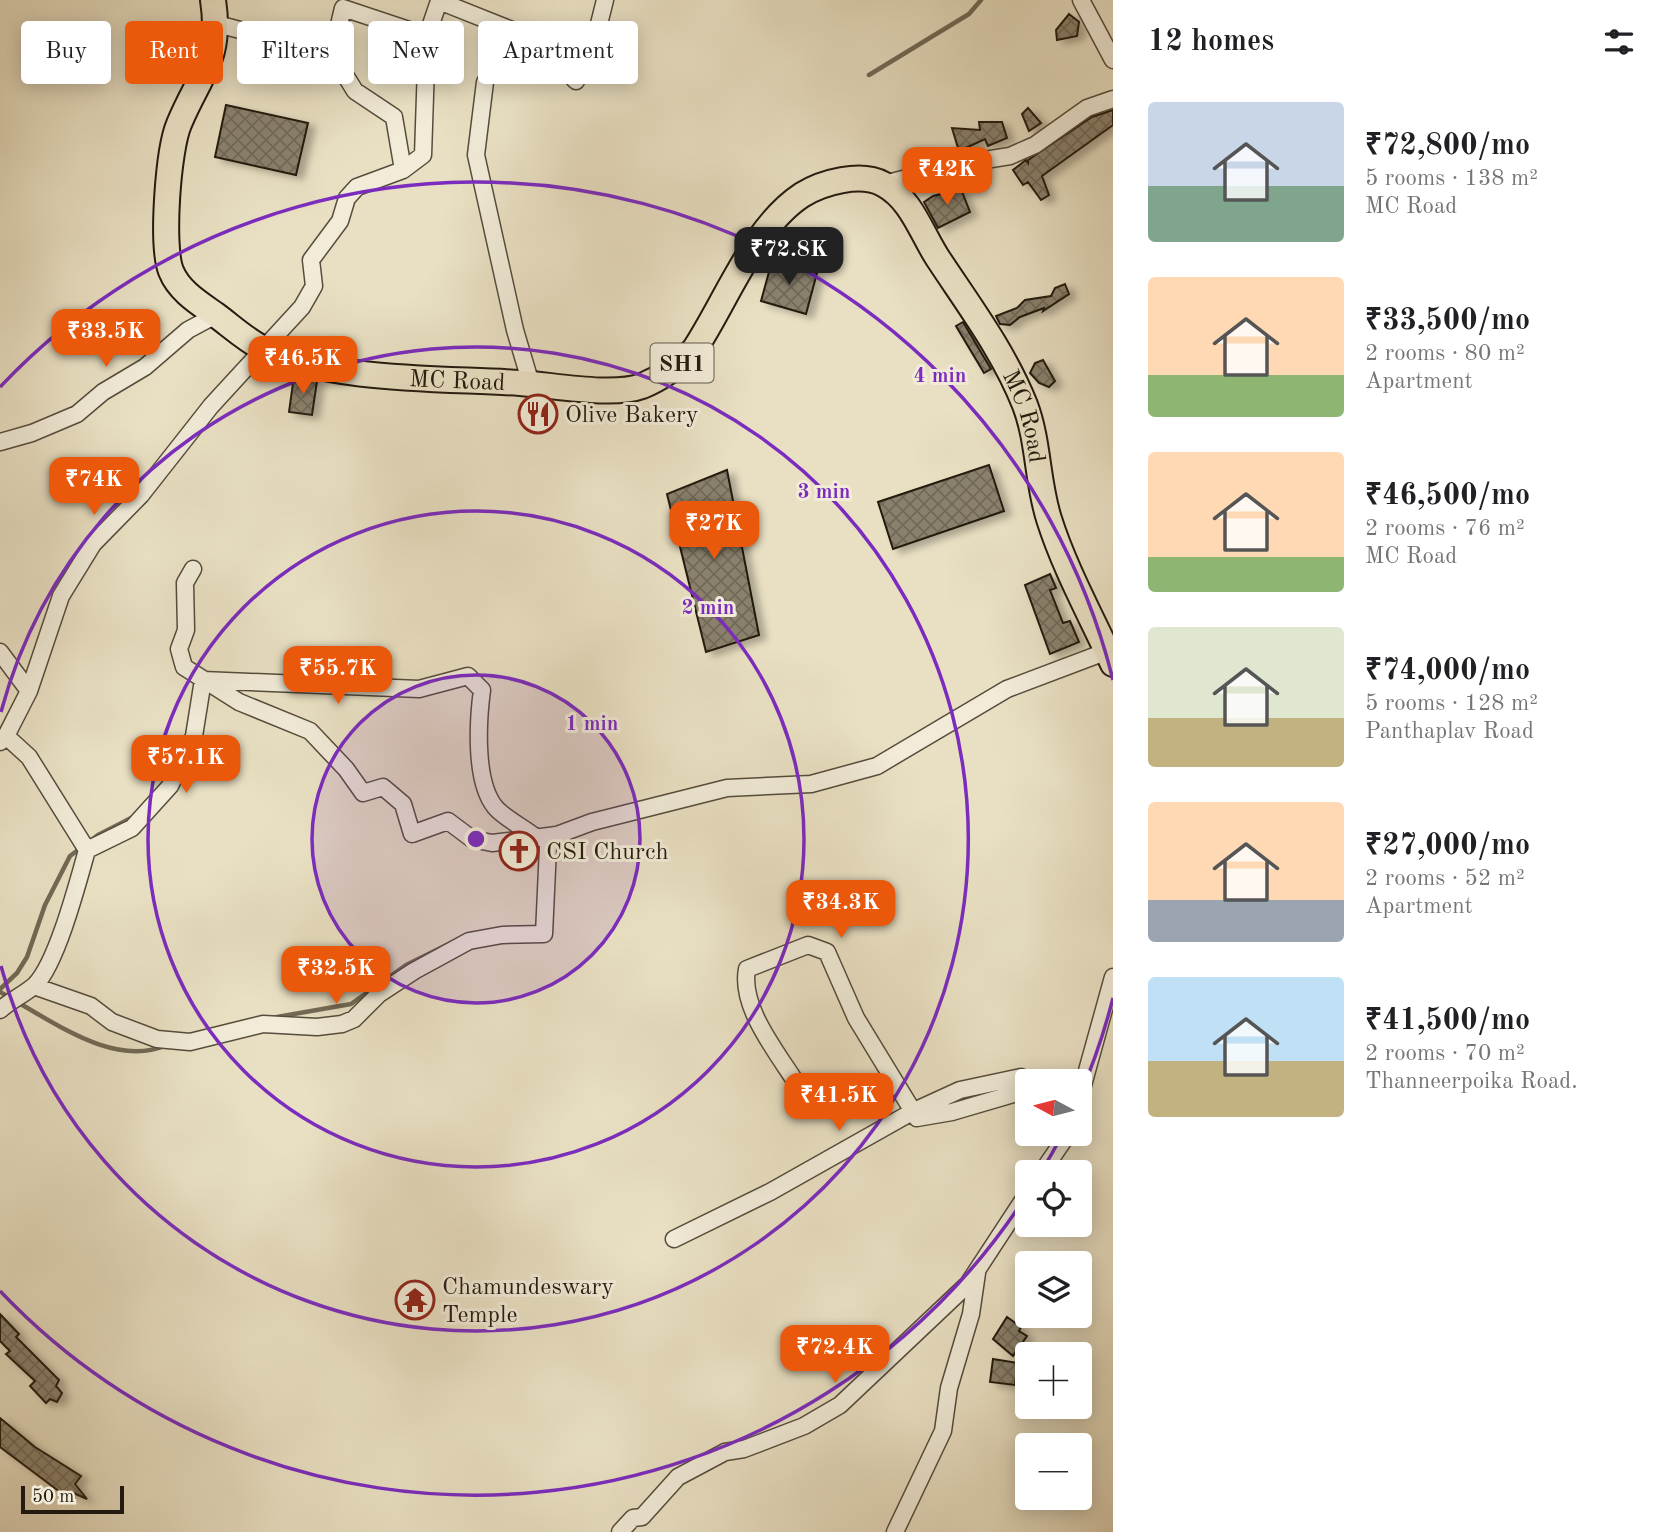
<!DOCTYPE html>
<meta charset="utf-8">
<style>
body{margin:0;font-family:"Old Standard TT",serif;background:#f2f2f2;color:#202124;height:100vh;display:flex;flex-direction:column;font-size:26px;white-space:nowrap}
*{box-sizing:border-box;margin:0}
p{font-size:23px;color:#757577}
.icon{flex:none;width:38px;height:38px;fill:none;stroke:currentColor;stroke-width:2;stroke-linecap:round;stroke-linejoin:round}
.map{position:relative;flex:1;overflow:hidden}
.drawer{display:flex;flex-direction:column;background:#fff;width:560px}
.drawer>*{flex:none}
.top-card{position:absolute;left:21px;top:21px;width:665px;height:63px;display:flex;gap:14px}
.needle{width:46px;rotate:277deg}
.buttons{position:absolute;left:1015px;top:1069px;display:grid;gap:14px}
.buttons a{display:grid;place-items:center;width:77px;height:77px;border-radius:7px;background:#fff;box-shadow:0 4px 18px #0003;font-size:35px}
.scale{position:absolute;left:21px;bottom:18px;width:103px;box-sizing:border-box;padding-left:7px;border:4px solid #241a0f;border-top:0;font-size:19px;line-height:24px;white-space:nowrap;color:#241a0f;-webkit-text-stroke:5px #f1ebd8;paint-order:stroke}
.price{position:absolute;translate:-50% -60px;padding:0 16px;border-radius:14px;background:#ea580c;color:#fff;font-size:23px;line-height:46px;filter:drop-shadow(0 2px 4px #0008)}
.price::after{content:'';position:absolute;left:50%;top:42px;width:21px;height:16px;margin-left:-10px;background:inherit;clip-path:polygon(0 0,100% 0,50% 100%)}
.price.selected{background:#222;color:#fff}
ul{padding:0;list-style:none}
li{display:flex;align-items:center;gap:21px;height:175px;padding:0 35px}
li span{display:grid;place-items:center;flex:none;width:196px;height:140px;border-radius:7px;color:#555}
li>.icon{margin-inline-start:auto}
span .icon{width:84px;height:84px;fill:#fffc;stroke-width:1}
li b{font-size:30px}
h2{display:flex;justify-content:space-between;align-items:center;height:84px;padding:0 35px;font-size:30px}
.pill{padding:0 24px;border-radius:7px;background:#fff;box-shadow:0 4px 18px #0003;font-size:24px;line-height:63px}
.pill.selected{background:#ea580c;color:#fff}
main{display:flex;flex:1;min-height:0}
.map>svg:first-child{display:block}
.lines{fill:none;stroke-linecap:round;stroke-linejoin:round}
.stream{stroke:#726956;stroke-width:4.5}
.building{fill:url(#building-cross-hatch);stroke:#241a0f;stroke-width:2;filter:url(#shadow)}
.street-casing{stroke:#554c3c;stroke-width:19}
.primary-casing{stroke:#241a0f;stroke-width:28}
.street{stroke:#f1ebd8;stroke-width:16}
.primary{stroke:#e9e0c3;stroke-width:24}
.ring{fill:none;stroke:#7b2cbf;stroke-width:3.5}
.labels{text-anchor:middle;stroke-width:6;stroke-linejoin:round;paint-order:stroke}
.shield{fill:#f1ebd8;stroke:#62594b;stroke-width:2}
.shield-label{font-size:23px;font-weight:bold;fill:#241a0f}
.street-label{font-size:24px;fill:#241a0f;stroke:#f1ebd8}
.poi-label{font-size:24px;fill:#241a0f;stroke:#f1ebd8;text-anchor:start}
.centre{fill:#7b2cbf;stroke:#f1ebd8;stroke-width:3.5}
.ring-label{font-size:21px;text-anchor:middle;font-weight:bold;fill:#7b2cbf;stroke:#f1ebd8;stroke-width:6;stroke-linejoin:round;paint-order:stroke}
</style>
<main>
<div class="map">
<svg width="1113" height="1532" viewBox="0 0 1113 1532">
<defs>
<pattern id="building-cross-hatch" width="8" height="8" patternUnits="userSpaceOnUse" patternTransform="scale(1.75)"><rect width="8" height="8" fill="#8a816d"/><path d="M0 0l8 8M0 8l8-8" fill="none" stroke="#716958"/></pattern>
<filter id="shadow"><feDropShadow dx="7" dy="4" stdDeviation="3.5" flood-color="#0004"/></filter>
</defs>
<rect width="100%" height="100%" fill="#e9e0c3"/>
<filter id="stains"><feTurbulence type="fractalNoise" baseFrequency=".00286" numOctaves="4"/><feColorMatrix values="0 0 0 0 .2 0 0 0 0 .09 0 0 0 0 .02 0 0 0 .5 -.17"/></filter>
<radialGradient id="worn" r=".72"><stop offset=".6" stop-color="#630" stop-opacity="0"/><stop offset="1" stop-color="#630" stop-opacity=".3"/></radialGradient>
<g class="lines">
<path class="stream" d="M 869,75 L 969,14 L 981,0
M 0,989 L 17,973 L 27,957 L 45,905 L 70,856 L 98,835 L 133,817
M 0,992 L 9,997
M 17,1002 C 60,1026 116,1067 167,1045
M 277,1017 L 351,1004 L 406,965 L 461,938"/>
</g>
<path class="building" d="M 1069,14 L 1079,22 L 1077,36 L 1057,40 L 1056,30 Z
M 226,105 L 308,123 L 296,175 L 215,157 Z
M 1028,108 L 1041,123 L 1029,131 L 1022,114 Z
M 1113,110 L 1113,125 L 1042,176 L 1049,195 L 1041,200 L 1028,182 L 1023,185 L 1013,170 L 1026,160 L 1028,163 L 1028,160 L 1092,117 Z
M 979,122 L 1002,122 L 1007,138 L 988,146 L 985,139 L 959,151 L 952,128 L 980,130 Z
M 961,189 L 970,212 L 938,228 L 924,202 L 933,196 Z
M 772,261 L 817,273 L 806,314 L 761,301 Z
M 1065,284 L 1069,294 L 1043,311 L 1044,308 L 1020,317 L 1010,325 L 1000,324 L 996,316 L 1017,308 L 1025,300 L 1051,296 L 1055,288 Z
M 963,322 L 991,369 L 984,373 L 956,326 Z
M 1043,360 L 1055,381 L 1049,387 L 1039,383 L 1030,373 L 1035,363 Z
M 294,376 L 317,381 L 312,415 L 289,412 Z
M 989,465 L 1004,511 L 893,549 L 878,502 Z
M 727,470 L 759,635 L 706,652 L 667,494 Z
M 1050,574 L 1056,588 L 1050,590 L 1063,623 L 1070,621 L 1079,642 L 1050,654 L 1025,585 Z
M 537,848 L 527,853 L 525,861 L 507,863 L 505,852 Z
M 0,1314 L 19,1334 L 16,1337 L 59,1380 L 56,1386 L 62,1393 L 57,1402 L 50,1399 L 46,1403 L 30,1386 L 35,1381 L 6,1354 L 10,1351 L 0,1341 Z
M 1007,1317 L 1021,1327 L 1019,1331 L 1027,1336 L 1013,1356 L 993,1339 Z
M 993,1359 L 1018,1363 L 1015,1385 L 990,1382 Z
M 0,1418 L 35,1447 L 81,1476 L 75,1484 L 87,1499 L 69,1491 L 64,1495 L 0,1447 Z"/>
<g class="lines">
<defs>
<path id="street" d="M 1081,0 L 1113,60
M 217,24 L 332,54 L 355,91 L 394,117 L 403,170
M 332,54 L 343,8 L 427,36
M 485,82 L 476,155 L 515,330 L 531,384
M 884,184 L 960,164 L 1010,156 L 1035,145 L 1087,108 L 1113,99
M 0,442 L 32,433 L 77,414 L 103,392 L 145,367 L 188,330 L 216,315
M 193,569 L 185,583 L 186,630 L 179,649 L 184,667 L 239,702 L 310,731 L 346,769 L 363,793 L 383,787 L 403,804 L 412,834 L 448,821 L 472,839 L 492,843 L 557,835 L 592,822 L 727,788 L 811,784 L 877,766 L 1007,689 L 1113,649
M 0,652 L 29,691
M 6,736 L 29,757 L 87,850
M 0,742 L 6,736 L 29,691 L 61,596 L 93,544 L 141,495 L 211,406 L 302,307 L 314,286 L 311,260 L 340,221 L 347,198 L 357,187 L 403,170 L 423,155 L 427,36 L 439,1 L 537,40 L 576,81 L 596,36 L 605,0
M 87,850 L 132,828 L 170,786 L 194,736 L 203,680 L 419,689 L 468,676 L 482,690 C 478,720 474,781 495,807 C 504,818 523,827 534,836
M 34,986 L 91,1006 L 112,1022 L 157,1039 L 190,1042 L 263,1024 L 317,1027 L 342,1024 L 354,1019 L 379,994 L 414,971 L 469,941 L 502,935 L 544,934 L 548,847 L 555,835
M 0,1010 C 11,1000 25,994 35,985 C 57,963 78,882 87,850
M 1063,1082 L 1085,1078
M 1080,1096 L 1113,977
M 805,1097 C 784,1060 739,1011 747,969 L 808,945 L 827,952 L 856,1018 L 917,1118 L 952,1112 L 1027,1090
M 1042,1172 L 1068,1134
M 674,1239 L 770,1192 L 912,1112 L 960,1090 L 1021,1077
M 620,1532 L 633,1518 L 642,1517 L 678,1477 L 725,1452 L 744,1449 L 804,1426 L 840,1405 L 968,1284 L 1027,1194
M 895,1532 L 943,1431 L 949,1388 L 971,1314 L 977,1273"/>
<g id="primary">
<path id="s1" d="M 213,0 C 222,60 200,73 179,124 C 168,150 161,246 171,271 C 179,291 199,303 216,315 C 231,326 247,341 264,349 C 332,382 445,378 520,383 C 553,385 612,397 642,386 C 662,378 679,365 694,350 C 726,302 753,227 802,195 C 823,182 861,172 883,184 C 912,199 922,235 939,260 C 970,307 1004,352 1025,405 C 1039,442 1037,482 1049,519 C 1064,567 1092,618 1113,664"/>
</g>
</defs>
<use href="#street" class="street-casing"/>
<use href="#primary" class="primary-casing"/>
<use href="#street" class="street"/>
<use href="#primary" class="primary"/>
</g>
<circle cx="476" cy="839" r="164" fill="#7b2cbf" fill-opacity=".12"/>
<g class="ring">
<circle cx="476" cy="839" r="164"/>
<circle cx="476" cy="839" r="328"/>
<path d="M1 712A492 492 0 1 1 1 966"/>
<path d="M1113 998A656 656 0 0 1 1080 1095M1061 1137A656 656 0 0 1 1041 1172M1026 1196A656 656 0 0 1 0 1291M0 387A656 656 0 0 1 1113 680"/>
</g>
<defs>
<symbol id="restaurant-ring" viewBox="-11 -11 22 22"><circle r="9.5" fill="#f1ebd8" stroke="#8f2418" stroke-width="1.5"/><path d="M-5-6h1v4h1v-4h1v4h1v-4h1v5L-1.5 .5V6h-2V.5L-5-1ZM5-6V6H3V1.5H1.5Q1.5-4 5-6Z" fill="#8f2418"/></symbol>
<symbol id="church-ring" viewBox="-11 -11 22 22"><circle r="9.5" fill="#f1ebd8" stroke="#8f2418" stroke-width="1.5"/><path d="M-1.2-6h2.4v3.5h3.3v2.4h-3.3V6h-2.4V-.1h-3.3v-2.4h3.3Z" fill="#8f2418"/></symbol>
<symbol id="temple-ring" viewBox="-11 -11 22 22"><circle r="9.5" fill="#f1ebd8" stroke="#8f2418" stroke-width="1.5"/><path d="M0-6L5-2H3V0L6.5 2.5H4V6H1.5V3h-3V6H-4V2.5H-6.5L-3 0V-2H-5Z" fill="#8f2418"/></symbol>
</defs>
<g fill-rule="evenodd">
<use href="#restaurant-ring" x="516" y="392" width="44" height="44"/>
<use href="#church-ring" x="497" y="829" width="44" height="44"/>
<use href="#temple-ring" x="393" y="1278" width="44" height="44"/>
</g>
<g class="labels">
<rect class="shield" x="650.5" y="343.5" width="63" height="39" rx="5"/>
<g class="shield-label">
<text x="682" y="371">SH1</text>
</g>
<g class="street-label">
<text dy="8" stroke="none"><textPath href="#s1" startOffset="600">MC Road</textPath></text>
<text dy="8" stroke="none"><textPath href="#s1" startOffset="1400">MC Road</textPath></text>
</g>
<g class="poi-label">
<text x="565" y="422">Olive Bakery</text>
<text x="546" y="859">CSI Church</text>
<text x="442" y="1294">Chamundeswary<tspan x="442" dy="28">Temple</tspan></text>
</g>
</g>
<circle cx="476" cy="839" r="10" class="centre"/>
<g class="ring-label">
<text x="940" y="382">4 min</text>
<text x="824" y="498">3 min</text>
<text x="708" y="614">2 min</text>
<text x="592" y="730">1 min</text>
</g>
<rect width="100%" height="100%" filter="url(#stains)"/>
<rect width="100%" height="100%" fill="url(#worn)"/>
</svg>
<div class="buttons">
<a><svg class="needle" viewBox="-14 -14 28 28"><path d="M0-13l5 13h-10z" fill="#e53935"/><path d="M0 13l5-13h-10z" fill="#757577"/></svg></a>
<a><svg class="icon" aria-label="locate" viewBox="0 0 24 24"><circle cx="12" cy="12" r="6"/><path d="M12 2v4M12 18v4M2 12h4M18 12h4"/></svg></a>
<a><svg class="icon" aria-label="layers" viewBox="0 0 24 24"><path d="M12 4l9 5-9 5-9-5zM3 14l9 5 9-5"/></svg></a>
<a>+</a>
<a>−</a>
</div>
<div class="scale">50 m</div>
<b class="price" style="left:947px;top:207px">₹42K</b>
<b class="price selected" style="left:789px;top:287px">₹72.8K</b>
<b class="price" style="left:106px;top:369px">₹33.5K</b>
<b class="price" style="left:303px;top:396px">₹46.5K</b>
<b class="price" style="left:94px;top:517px">₹74K</b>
<b class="price" style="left:714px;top:561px">₹27K</b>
<b class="price" style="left:338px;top:706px">₹55.7K</b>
<b class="price" style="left:186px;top:795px">₹57.1K</b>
<b class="price" style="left:841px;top:940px">₹34.3K</b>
<b class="price" style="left:336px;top:1006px">₹32.5K</b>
<b class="price" style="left:839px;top:1133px">₹41.5K</b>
<b class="price" style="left:835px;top:1385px">₹72.4K</b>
<div class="top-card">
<a class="pill">Buy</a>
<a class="pill selected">Rent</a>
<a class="pill">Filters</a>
<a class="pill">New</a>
<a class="pill">Apartment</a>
</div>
</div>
<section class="drawer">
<h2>12 homes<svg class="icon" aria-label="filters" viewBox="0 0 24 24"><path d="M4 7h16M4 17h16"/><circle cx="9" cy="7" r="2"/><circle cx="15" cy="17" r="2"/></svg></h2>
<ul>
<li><span style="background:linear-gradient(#c9d6e8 60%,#7fa58c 0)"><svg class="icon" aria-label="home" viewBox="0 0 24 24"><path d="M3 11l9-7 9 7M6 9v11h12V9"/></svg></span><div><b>₹72,800/mo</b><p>5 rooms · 138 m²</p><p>MC Road</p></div></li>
<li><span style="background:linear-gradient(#ffd9b3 70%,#8fb573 0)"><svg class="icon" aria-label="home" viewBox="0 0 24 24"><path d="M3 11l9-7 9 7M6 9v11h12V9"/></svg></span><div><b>₹33,500/mo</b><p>2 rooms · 80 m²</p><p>Apartment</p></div></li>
<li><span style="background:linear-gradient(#ffd9b3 75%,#8fb573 0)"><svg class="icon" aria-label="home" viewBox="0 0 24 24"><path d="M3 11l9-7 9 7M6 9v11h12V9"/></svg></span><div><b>₹46,500/mo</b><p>2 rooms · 76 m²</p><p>MC Road</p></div></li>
<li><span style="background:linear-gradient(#dfe7d0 65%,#c2b280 0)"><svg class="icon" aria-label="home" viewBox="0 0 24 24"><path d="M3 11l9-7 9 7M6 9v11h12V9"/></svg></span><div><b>₹74,000/mo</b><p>5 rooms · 128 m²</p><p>Panthaplav Road</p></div></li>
<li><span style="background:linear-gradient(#ffd9b3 70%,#9aa5b1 0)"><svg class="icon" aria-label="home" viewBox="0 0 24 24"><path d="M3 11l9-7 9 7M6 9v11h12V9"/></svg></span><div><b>₹27,000/mo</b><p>2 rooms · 52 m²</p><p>Apartment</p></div></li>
<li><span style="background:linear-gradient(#bfe0f5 60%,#c2b280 0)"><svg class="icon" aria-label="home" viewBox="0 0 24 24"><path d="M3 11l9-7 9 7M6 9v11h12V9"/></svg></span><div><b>₹41,500/mo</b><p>2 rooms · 70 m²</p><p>Thanneerpoika Road.</p></div></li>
</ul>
</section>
</main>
